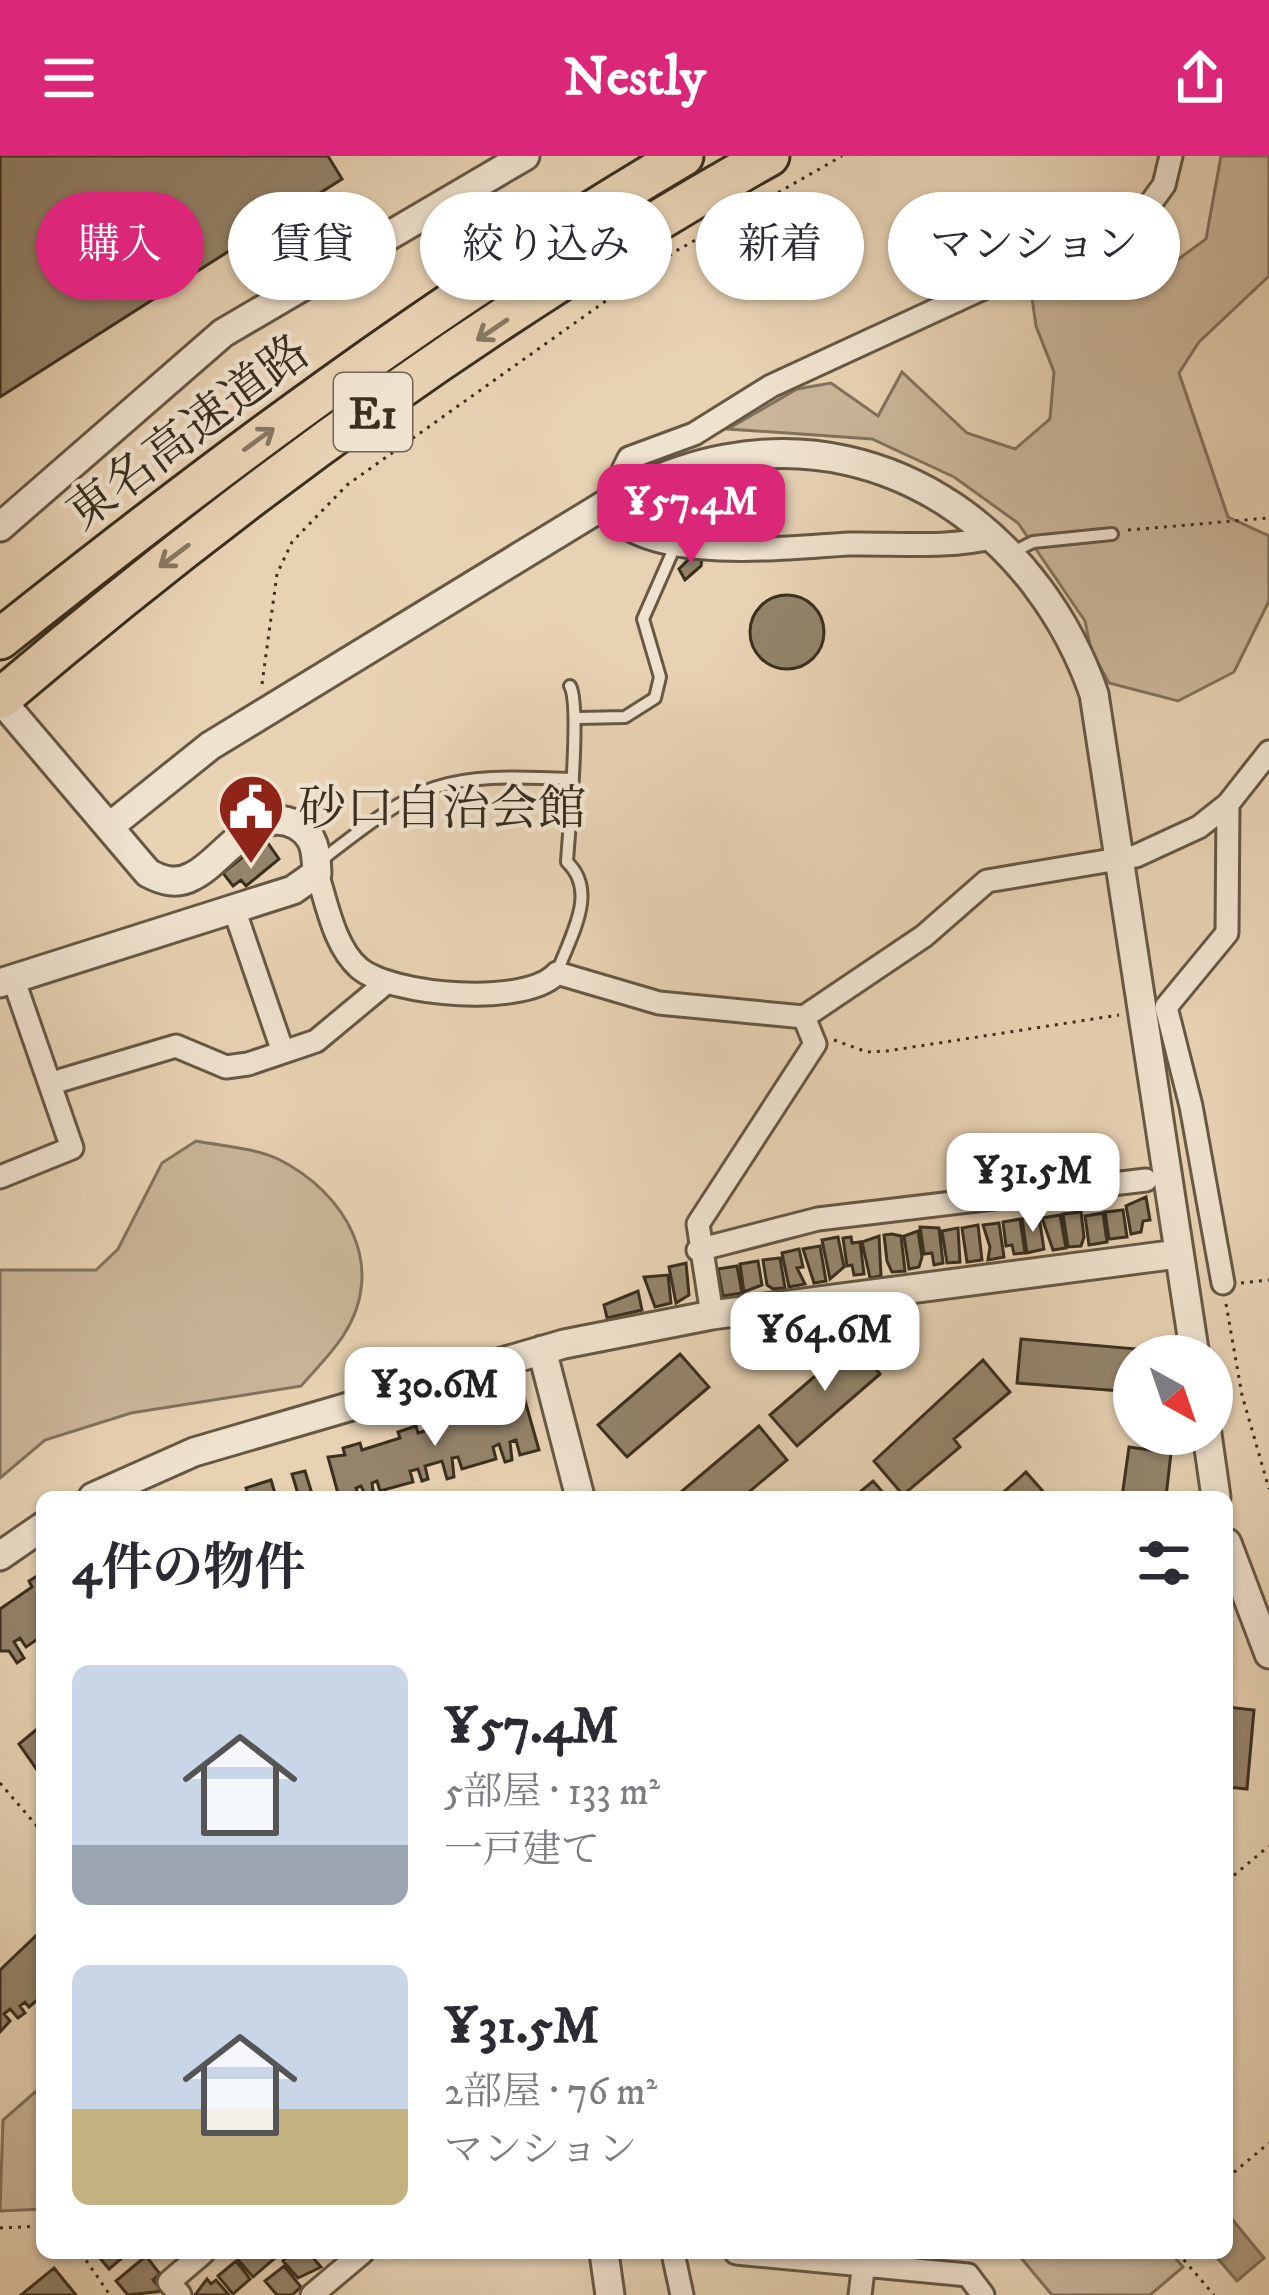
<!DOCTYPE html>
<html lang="ja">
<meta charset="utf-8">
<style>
body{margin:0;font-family:"IM FELL DW Pica","Noto Serif JP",serif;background:#f2f2f3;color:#2b2b33;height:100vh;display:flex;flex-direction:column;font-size:45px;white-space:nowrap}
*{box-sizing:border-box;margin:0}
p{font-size:39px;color:#7c7c81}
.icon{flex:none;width:66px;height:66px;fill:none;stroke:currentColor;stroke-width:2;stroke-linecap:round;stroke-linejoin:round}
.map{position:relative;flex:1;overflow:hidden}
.drawer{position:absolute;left:36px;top:1335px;width:1197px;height:768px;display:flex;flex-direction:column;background:#fff;border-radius:18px;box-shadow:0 3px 9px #0004}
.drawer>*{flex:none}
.guide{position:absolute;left:36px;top:36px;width:1197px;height:108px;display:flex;gap:24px}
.needle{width:78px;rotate:140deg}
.fabs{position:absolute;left:1113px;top:1179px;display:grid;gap:24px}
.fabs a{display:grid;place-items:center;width:120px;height:120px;border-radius:50%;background:#fff;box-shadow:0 3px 9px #0004;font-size:60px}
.price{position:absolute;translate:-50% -102px;padding:0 27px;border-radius:24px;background:#fff;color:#222;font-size:39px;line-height:78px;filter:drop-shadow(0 3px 6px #0008)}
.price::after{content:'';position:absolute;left:50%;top:72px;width:36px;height:27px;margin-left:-18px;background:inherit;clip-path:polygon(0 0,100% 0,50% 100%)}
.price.selected{background:#db2777;color:#fff}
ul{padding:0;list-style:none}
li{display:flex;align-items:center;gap:36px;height:300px;padding:0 36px}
li span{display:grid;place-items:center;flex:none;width:336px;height:240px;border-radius:18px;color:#555}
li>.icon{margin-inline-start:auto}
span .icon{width:144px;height:144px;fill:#fffc;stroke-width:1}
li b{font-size:51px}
h2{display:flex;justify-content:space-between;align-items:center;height:144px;padding:0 36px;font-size:51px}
.chip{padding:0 42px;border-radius:54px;background:#fff;box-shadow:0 3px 9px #0004;font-size:42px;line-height:108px}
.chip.selected{background:#db2777;color:#fff}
header{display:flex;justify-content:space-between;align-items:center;height:156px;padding:0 36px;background:#db2777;color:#fff;font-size:54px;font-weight:800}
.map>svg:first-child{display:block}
.green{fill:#cab69a;stroke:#82725c;stroke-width:3}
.water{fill:#ad9b80;stroke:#7f7059;stroke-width:3}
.building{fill:#94846b;stroke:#3b2f1e;stroke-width:3}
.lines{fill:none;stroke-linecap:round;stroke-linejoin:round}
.service-casing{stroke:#665843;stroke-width:16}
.minor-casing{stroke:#665843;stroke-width:27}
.tertiary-casing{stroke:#665843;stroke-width:33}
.motorway-casing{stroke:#3b2f1e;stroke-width:45}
.path{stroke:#3b2f1e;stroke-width:3;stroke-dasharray:3 6;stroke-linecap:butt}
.service{stroke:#efe2ce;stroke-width:10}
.minor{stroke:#efe2ce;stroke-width:21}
.tertiary{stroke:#efe2ce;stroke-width:27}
.motorway{stroke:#e7d2b3;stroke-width:39}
.oneway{stroke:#887861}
.labels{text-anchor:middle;stroke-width:9;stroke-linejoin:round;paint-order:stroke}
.shield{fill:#efe2ce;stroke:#716553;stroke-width:3}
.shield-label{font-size:45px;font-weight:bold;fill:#3b2f1e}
.street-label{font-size:48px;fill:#3b2f1e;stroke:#efe2ce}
.poi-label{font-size:48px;fill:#3b2f1e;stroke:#efe2ce;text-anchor:start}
</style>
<header><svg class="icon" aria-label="menu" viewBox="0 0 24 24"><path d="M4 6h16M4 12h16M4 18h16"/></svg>Nestly<svg class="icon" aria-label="share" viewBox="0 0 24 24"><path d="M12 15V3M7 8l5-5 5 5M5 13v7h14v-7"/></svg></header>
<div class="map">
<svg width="1269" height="2139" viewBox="0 0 1269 2139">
<rect width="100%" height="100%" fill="#e7d2b3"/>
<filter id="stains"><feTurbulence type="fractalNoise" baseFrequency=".00167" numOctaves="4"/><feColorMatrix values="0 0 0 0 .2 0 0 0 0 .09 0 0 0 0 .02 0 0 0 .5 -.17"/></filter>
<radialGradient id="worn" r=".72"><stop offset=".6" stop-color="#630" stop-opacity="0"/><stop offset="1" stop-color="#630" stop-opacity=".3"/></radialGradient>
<path class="green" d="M 1221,0 L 1269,0 L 1269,120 L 1199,186 L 1179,217 L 1228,361 L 1269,380 L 1269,445 L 1234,516 L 1178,545 L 1109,527 L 1091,494 L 1085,465 L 1018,367 L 954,321 L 872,283 L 728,273 L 797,233 L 831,227 L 878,260 L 902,216 L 967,277 L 1015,293 L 1050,263 L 1054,216 L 1036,170 L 1031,135 L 1074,102 L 1158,118 L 1206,83 Z
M 196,985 C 222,990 255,992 278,1003 C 345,1036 389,1110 343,1180 C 331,1198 315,1214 301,1230 L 131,1257 L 45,1284 L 0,1322 L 0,1114 L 96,1114 L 118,1093 L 162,1007 Z
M 42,1930 L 42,2053 L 0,2055 L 3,1964 Z
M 1017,2097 L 1171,2097 L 1183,2111 L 1150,2139 L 1052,2139 Z"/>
<path class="water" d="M 1227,2057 L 1264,2102 L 1237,2125 L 1213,2097 L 1227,2097 Z"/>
<path class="building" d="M 0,0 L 328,0 L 342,23 L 0,241 Z
M 695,397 L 702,402 L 701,410 L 685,424 L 679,413 Z
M750 476a37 37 0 1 1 74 0a37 37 0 1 1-74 0Z
M 265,683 L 279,703 L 246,730 L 241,724 L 233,730 L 223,717 Z
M 1146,1041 L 1150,1064 L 1143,1065 L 1141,1076 L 1131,1078 L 1126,1050 Z
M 1123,1054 L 1127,1081 L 1109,1083 L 1105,1056 Z
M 1081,1056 L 1084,1081 L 1081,1090 L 1068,1091 L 1063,1058 Z
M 1103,1057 L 1107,1086 L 1089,1089 L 1085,1060 Z
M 1060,1059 L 1066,1092 L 1053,1094 L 1042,1062 Z
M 1039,1061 L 1044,1093 L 1027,1097 L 1022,1063 Z
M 1020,1063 L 1025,1097 L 1014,1098 L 1012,1089 L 1006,1090 L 1003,1066 Z
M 999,1067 L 1004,1101 L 988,1104 L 990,1091 L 983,1069 Z
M 978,1069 L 982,1104 L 967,1106 L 962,1072 Z
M 920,1071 L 939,1072 L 943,1107 L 934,1109 L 932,1097 L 924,1098 Z
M 958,1072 L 960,1106 L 947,1107 L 942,1075 Z
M 918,1075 L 922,1101 L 919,1111 L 909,1113 L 904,1080 Z
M 892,1078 L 901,1080 L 905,1115 L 892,1116 L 887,1105 L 884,1079 Z
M 879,1080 L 881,1120 L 870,1122 L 862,1086 Z
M 838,1081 L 844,1111 L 830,1123 L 822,1084 Z
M 851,1081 L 852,1087 L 860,1086 L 864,1118 L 854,1119 L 852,1109 L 847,1110 L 843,1082 Z
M 820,1090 L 826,1125 L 814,1127 L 803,1093 Z
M 799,1093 L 803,1111 L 797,1112 L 805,1128 L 789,1131 L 782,1097 Z
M 780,1102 L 785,1132 L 773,1133 L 767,1129 L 763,1104 Z
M 758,1105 L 762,1129 L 744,1136 L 740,1108 Z
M 686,1107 L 689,1139 L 676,1147 L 669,1111 Z
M 737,1110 L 742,1137 L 723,1140 L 718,1113 Z
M 668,1119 L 671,1147 L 655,1151 L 644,1121 Z
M 638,1135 L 642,1154 L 607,1162 L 604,1149 Z
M 1021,1183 L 1137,1193 L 1133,1236 L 1017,1227 Z
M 853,1187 L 880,1218 L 797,1290 L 770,1259 Z
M 680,1198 L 709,1231 L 627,1301 L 598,1269 Z
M 983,1204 L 1010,1236 L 954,1283 L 960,1291 L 903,1339 L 874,1305 Z
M 524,1241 L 539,1294 L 520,1299 L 516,1284 L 510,1286 L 512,1304 L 505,1306 L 499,1288 L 493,1291 L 496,1303 L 462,1313 L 458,1301 L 452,1302 L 454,1321 L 447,1323 L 442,1305 L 425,1310 L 428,1323 L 422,1325 L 418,1313 L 410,1315 L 413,1326 L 380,1335 L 377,1325 L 372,1327 L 374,1341 L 366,1341 L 361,1330 L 356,1332 L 359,1341 L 339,1341 L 328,1301 L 345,1299 L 343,1292 L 360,1287 L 362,1294 L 400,1282 L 398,1276 L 416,1270 L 418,1277 L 431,1273 L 429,1267 L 447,1262 L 448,1268 L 489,1256 L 487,1249 Z
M 759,1270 L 787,1304 L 743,1341 L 675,1341 Z
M 1129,1291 L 1171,1297 L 1166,1341 L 1122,1341 Z
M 305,1315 L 313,1341 L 299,1341 L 292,1318 Z
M 1026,1316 L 1048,1341 L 998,1341 Z
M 271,1324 L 276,1341 L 249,1341 L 246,1332 Z
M 873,1325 L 887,1341 L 854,1341 Z
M 42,1417 L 42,1480 L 26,1491 L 20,1482 L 14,1486 L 24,1502 L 17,1507 L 9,1495 L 0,1495 L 0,1453 L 32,1431 L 29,1425 Z
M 1227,1551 L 1254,1554 L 1247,1633 L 1227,1631 Z
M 42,1569 L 42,1621 L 19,1588 Z
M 42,1774 L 42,1840 L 29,1851 L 25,1846 L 20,1850 L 25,1857 L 18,1862 L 10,1853 L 4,1858 L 10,1865 L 0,1876 L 0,1814 Z
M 105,2097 L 128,2097 L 109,2113 L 100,2102 Z
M 239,2097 L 268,2097 L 274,2103 L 253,2121 L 235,2100 Z
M 291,2097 L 309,2097 L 321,2111 L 298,2122 L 283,2105 Z
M 146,2100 L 160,2118 L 153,2124 L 163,2135 L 128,2139 L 116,2125 Z
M 236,2105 L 250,2123 L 233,2138 L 218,2120 Z
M 284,2110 L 301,2131 L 292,2139 L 277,2139 L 265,2125 Z
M 54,2112 L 76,2139 L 21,2139 Z
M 207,2123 L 211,2128 L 216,2124 L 229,2139 L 195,2139 Z"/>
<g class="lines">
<defs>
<path id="service" d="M 1013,396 L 1033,386 L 1112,378
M 578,562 L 625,561 L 655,542 L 660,521 L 643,463 L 676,388
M 319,706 C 424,624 439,617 573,623
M 557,817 C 570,780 599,736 567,706 C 569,673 581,548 570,530"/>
<path id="minor" d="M 629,334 L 623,314 L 629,302 L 694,278 L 771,230 L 1142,59 L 1164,29 L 1171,0
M 603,349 C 640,411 788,391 849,388 C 899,387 945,393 995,381
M 317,717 C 327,748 334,790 359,812 C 392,840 527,851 557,817 L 659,847 L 804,861 L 924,780 L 987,725 L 1136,700 L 1199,671 L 1228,648 L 1269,596
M 234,753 L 283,896
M 52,927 L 176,890 L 226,911 L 248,908 L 316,885 L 387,826
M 0,1021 L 72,992 L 13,822
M 698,1094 L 818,1063 L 1146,1024
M 1223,1127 L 1191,950 L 1166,851 L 1227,777 L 1228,648
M 712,1159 L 698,1068 L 815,888 L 804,861
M 673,2097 L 682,2139
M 736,2097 L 968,2119 L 983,2139
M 180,2139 L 169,2126 L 203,2097
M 312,2139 L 362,2097
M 860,2139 L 865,2098"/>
<path id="tertiary" d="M 0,371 L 223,177 L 525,0
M 0,543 L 148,717 C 163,725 177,729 193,720 C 224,705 255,647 296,669 C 316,680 316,697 317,717 L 293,734 L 0,827
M 109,671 L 210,590 L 629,334 C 660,322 691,309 725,303 C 895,271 1041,384 1094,538 L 1195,1200
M 542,1194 L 580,1341
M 1207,1278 L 1216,1341
M 93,1341 L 194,1296 L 564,1188 L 712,1159 L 1178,1098
M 1227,1387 L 1269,1498
M 0,1400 L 42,1371
M 604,2097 L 610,2139"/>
<path id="motorway" d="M 0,483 C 218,309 442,142 683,0
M 0,543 C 237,341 497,152 769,0"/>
</defs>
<use href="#service" class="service-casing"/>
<use href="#minor" class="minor-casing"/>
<use href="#tertiary" class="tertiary-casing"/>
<use href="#motorway" class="motorway-casing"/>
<path class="path" d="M 1128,374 L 1269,362
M 262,528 L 277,418 L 292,386 L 347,329 L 676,95 L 842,0
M 834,884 L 867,896 L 887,895 L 1119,859
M 1241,1127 L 1269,1124
M 1226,1148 L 1242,1239 L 1269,1333
M 0,1627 L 42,1676
M 1227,1725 L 1269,1690
M 1227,2022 L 1269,1987
M 0,2072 L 42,2070
M 81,2097 L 110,2139
M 1178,2097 L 1214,2139"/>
<use href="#service" class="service"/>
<use href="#minor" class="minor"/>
<use href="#tertiary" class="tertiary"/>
<use href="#motorway" class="motorway"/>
</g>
<defs><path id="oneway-shaft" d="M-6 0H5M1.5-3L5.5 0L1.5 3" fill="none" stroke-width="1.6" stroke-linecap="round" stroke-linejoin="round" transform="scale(3)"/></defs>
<g class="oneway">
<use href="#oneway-shaft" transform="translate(492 174) rotate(146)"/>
<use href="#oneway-shaft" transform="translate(259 283) rotate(-36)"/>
<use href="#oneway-shaft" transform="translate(174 400) rotate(143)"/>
</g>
<defs>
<symbol id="civic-pin" viewBox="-11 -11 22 30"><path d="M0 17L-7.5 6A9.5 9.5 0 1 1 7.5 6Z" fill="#8f2418" stroke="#efe2ce"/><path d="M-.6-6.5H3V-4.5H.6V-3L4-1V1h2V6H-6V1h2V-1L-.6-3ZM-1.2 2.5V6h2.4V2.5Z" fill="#fff"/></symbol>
</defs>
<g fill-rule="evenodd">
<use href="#civic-pin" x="213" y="613" width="76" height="104"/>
</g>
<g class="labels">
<rect class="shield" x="334" y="217" width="78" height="78" rx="9"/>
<g class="shield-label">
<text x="373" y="272">E1</text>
</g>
<g class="street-label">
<text transform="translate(187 275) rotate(-37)" y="17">東名高速道路</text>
</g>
<g class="poi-label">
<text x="298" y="668">砂口自治会館</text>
</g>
</g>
<rect width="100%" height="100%" filter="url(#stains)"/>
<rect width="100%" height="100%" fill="url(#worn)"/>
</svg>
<div class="fabs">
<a><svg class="needle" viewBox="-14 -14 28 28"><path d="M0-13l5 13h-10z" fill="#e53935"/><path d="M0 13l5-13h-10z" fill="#7c7c81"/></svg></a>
</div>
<b class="price selected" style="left:691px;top:410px">¥57.4M</b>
<b class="price" style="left:1033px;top:1079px">¥31.5M</b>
<b class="price" style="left:825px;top:1238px">¥64.6M</b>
<b class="price" style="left:435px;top:1293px">¥30.6M</b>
<div class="guide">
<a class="chip selected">購入</a>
<a class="chip">賃貸</a>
<a class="chip">絞り込み</a>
<a class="chip">新着</a>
<a class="chip">マンション</a>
</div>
<section class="drawer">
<h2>4件の物件<svg class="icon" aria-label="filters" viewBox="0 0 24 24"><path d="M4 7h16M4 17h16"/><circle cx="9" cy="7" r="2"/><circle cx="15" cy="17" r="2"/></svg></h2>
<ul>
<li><span style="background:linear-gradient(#c9d6e8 75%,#9aa5b1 0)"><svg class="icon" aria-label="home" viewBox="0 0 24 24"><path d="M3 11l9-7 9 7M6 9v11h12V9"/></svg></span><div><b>¥57.4M</b><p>5部屋 · 133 m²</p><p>一戸建て</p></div></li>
<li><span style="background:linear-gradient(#c9d6e8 60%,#c2b280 0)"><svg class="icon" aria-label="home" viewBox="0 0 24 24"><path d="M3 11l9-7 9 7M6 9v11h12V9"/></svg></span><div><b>¥31.5M</b><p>2部屋 · 76 m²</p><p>マンション</p></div></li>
</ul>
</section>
</div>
